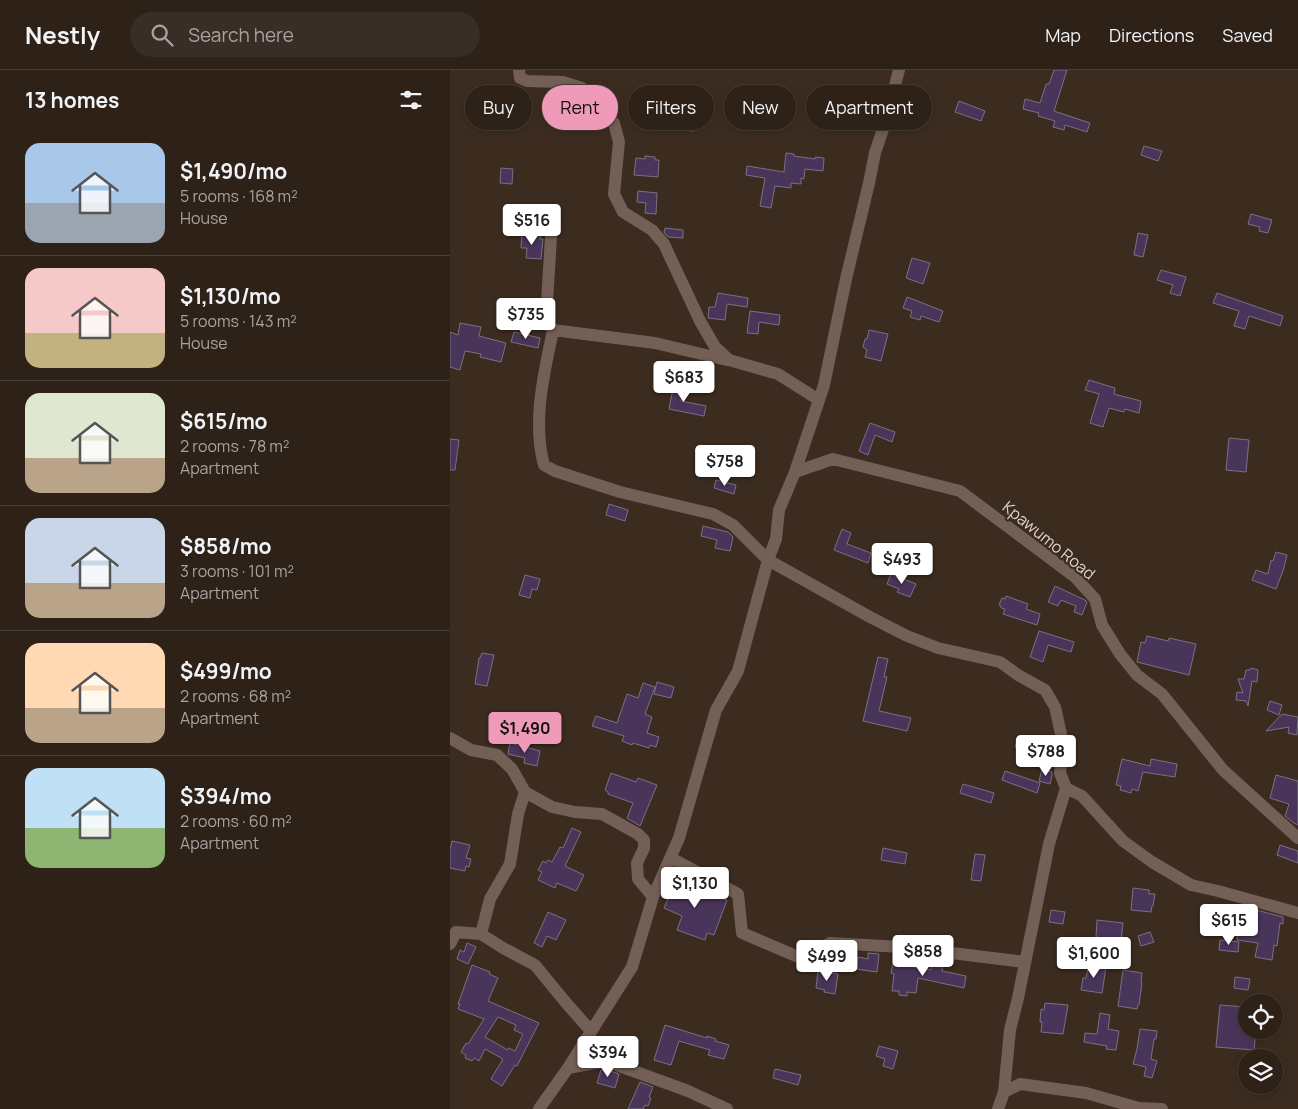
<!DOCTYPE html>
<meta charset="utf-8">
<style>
body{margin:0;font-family:Manrope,sans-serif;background:#392e25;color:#f1f3f6;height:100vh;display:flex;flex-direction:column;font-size:19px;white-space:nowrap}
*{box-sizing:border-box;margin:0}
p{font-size:16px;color:#a7a3a2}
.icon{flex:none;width:28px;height:28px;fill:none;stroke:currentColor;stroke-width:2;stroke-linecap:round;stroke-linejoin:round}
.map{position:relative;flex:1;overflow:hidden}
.panel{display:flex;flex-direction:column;background:#2d2118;width:450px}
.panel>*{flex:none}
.banner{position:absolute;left:15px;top:15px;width:475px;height:45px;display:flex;gap:10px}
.tools{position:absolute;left:788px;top:924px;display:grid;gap:10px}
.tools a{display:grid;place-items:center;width:45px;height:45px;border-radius:50%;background:#2d2118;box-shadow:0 2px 8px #0003,0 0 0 1px #483e37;font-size:25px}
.price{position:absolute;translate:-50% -42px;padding:0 11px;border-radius:5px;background:#fff;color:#222;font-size:16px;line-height:32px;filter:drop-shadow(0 1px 2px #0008)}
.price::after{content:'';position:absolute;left:50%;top:30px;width:15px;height:11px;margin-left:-8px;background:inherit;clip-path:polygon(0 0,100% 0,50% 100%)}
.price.selected{background:#ef9ab8;color:#111}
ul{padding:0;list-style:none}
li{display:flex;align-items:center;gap:15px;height:125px;padding:0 25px}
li+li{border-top:1px solid #483e37}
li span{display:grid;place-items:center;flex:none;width:140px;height:100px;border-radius:15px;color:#555}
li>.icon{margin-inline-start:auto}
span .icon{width:60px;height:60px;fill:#fffc;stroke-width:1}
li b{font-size:21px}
h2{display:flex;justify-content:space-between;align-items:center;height:60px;padding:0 25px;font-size:21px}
.pill{padding:0 18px;border-radius:22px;background:#2d2118;box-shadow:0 2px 8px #0003,0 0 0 1px #483e37;font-size:18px;line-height:45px}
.pill.selected{background:#ef9ab8;color:#111}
header{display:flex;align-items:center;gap:30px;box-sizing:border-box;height:70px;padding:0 25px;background:#2d2118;border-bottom:1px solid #483e37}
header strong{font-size:24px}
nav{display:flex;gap:28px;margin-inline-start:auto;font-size:18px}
.search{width:350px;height:45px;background:#392e25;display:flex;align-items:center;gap:12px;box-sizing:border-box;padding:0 18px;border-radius:28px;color:#a7a3a2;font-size:19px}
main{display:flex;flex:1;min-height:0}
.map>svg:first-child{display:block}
.building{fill:#4a355a;stroke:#7a7083;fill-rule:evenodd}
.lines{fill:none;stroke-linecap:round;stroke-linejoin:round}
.minor{stroke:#735f56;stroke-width:12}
.labels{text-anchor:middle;stroke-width:4.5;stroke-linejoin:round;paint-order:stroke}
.street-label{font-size:16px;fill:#dfd5cd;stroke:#3c2c20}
</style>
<header>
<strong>Nestly</strong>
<div class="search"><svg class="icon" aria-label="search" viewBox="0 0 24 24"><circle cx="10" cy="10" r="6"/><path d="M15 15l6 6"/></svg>Search here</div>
<nav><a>Map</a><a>Directions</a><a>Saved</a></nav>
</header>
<main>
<section class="panel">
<h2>13 homes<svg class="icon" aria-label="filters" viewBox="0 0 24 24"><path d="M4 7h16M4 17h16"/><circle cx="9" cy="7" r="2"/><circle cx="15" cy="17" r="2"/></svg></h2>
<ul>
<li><span style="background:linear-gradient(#a9c7e8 60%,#9aa5b1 0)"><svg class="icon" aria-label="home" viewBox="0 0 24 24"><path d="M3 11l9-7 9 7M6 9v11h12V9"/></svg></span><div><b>$1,490/mo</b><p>5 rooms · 168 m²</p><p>House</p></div></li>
<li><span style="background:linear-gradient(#f6c9c9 65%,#c2b280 0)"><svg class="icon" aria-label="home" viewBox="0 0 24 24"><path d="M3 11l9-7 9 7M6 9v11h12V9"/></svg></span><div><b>$1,130/mo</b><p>5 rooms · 143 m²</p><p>House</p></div></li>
<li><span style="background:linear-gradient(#dfe7d0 65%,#b9a48a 0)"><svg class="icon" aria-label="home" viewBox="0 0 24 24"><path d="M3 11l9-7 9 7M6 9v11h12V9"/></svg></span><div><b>$615/mo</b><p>2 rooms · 78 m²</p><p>Apartment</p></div></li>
<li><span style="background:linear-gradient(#c9d6e8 65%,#b9a48a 0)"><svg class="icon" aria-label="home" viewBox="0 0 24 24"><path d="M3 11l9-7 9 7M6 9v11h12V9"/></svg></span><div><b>$858/mo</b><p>3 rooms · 101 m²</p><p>Apartment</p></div></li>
<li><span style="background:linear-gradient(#ffd9b3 65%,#b9a48a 0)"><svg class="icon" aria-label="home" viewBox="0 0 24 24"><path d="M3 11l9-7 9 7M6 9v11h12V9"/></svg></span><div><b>$499/mo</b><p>2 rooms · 68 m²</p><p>Apartment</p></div></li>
<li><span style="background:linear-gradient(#bfe0f5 60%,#8fb573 0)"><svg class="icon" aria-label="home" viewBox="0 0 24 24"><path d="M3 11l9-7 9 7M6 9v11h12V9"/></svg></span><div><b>$394/mo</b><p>2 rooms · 60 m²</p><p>Apartment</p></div></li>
</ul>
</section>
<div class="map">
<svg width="848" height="1039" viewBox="0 0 848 1039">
<rect width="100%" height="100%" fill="#3c2c20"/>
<path class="building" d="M 604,0 L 617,0 L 604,41 L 640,53 L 637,62 L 615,55 L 614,60 L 603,57 L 605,51 L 588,46 L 589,43 L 573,39 L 575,29 L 590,33 L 596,14 L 599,14 Z
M 509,31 L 535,41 L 531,51 L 505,42 Z
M 218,48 L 244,49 L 244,61 L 218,59 Z
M 694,76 L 712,81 L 708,91 L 691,85 Z
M 336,83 L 344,84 L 344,86 L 365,89 L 365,87 L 374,88 L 373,101 L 355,99 L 354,109 L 351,108 L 351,114 L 341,113 L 341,118 L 325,116 L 321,138 L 310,136 L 315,108 L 296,105 L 297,96 L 334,102 Z
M 195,86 L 205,87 L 205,90 L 209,90 L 208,107 L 184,105 L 186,88 L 195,89 Z
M 51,98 L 63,99 L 62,114 L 50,113 Z
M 188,121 L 207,123 L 206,144 L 195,143 L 196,133 L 187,132 Z
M 801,144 L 822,150 L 818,163 L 809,161 L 810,157 L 798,154 Z
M 215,158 L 233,160 L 233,168 L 218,167 L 214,162 Z
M 72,163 L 90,165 L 90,169 L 93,169 L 91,189 L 76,188 L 77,178 L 71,178 Z
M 688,163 L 698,165 L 693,187 L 684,185 Z
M 462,188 L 480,193 L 473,214 L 456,208 Z
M 711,200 L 736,207 L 730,226 L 720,223 L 723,215 L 707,210 Z
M 268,223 L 298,228 L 297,237 L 277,234 L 275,250 L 258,248 L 259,237 L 265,237 Z
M 767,223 L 833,246 L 830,256 L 799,246 L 795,259 L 784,256 L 789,241 L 763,233 Z
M 457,227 L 493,241 L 489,252 L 471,246 L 470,250 L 460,247 L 462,241 L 453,238 Z
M 300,241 L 330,245 L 329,255 L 309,252 L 308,264 L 297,263 Z
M 10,253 L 31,257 L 29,266 L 56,273 L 51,292 L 30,287 L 31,284 L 15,281 L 10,300 L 0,297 L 0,262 L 8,265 Z
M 419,260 L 438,264 L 431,291 L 415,287 L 417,280 L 413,277 L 415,269 L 417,269 Z
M 64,262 L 90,268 L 88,278 L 61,272 Z
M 639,310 L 665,318 L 664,324 L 691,331 L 689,343 L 675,339 L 674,342 L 659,338 L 653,357 L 640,353 L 649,324 L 635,320 Z
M 224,313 L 234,315 L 231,331 L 256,336 L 254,346 L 219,339 Z
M 420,353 L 445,362 L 442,372 L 425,365 L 418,385 L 409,381 Z
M 779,368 L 799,370 L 796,402 L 776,400 Z
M 0,369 L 9,370 L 5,400 L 0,400 Z
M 266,410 L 286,415 L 284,424 L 264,418 Z
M 159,434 L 178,440 L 175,451 L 156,445 Z
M 253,456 L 278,462 L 283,467 L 280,481 L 265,478 L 267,470 L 251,466 Z
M 392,459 L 401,463 L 397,474 L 421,483 L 418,493 L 384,480 Z
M 826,482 L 837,485 L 833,501 L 826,519 L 802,510 L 806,500 L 818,504 L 821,490 L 823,491 Z
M 441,504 L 466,514 L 460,527 L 447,522 L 449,519 L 437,514 Z
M 75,505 L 90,509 L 87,520 L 82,519 L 80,528 L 69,525 Z
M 605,516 L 635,530 L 637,532 L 632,545 L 624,542 L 626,536 L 611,530 L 608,536 L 598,532 Z
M 556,526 L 578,534 L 576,539 L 590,544 L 587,555 L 553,544 L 555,539 L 551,538 L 551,536 L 549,535 L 552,528 L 555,529 Z
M 589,561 L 624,572 L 621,582 L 598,575 L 593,592 L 580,587 Z
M 697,566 L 718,571 L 719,568 L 746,574 L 739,605 L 687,592 L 691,572 L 695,573 Z
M 32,583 L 44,585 L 37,616 L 25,614 L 29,588 L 30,588 Z
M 428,587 L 438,589 L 434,607 L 437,607 L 429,641 L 461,648 L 457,661 L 413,651 Z
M 801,598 L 808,600 L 807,612 L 802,611 L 798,636 L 796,631 L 786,630 L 787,622 L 793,623 L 788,609 L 794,609 L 796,600 L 800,600 Z
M 207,612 L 224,617 L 221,628 L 204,624 Z
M 193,613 L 205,617 L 195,644 L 202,647 L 197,663 L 209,667 L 206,677 L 200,675 L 199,678 L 183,673 L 182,675 L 172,671 L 174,666 L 142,656 L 146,646 L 167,653 L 177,624 L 188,628 Z
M 820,631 L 832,635 L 829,645 L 817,640 Z
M 832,644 L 848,647 L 847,665 L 838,663 L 839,657 L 816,661 Z
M 568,667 L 586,673 L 583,683 L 565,677 Z
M 60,673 L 90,681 L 87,696 L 74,693 L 75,688 L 58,684 Z
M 672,689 L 700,696 L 701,689 L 727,694 L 725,707 L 693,702 L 688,721 L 682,719 L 681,723 L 670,720 L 671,716 L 666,715 Z
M 592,699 L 602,702 L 602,706 L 600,714 L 589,711 Z
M 555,701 L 590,713 L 587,723 L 552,710 Z
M 161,703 L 186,712 L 188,708 L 207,715 L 190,756 L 177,748 L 183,733 L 158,724 L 158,722 L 155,720 Z
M 826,705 L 848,711 L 848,755 L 844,753 L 835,746 L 839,734 L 820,728 Z
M 513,714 L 544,723 L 541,733 L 510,723 Z
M 122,758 L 131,762 L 115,796 L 134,805 L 126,821 L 107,813 L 105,818 L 88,810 L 92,802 L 88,800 L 93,791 L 96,793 L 98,790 L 102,792 L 110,777 L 113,778 Z
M 2,771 L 20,775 L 16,788 L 21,789 L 19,797 L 16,796 L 15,801 L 0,798 L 0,780 Z
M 830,775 L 848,781 L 848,793 L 827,785 Z
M 433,778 L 457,783 L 455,794 L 431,790 Z
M 525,784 L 535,785 L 531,811 L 521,810 Z
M 229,806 L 237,810 L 235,814 L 277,830 L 264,865 L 257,863 L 255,870 L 227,860 L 232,846 L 214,838 L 218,829 L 217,829 L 220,822 L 221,822 Z
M 683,818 L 699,820 L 699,824 L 705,824 L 703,836 L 702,836 L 701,842 L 681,840 Z
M 601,840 L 615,842 L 613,854 L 599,852 Z
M 806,840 L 833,847 L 833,854 L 830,853 L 827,876 L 824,875 L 822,890 L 805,887 L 808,873 L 787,870 L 791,842 L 806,844 Z
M 98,842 L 116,850 L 106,870 L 97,866 L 92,877 L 84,873 Z
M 647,850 L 673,853 L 671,871 L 646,867 Z
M 700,862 L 704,872 L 691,876 L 688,866 Z
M 770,870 L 789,872 L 788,882 L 769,880 Z
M 17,873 L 26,877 L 18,894 L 7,889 L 10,880 L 14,882 Z
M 418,883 L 429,884 L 427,902 L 406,899 L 408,887 L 418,889 Z
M 483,889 L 494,890 L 492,901 L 516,906 L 514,918 L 468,908 L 466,923 L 457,922 L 457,926 L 449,925 L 449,921 L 442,921 L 444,904 L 441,903 L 443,893 L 481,900 Z
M 639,894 L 656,897 L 652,923 L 631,920 L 633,908 L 636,908 Z
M 22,895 L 40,902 L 39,904 L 48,908 L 38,931 L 89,953 L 67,996 L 65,995 L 52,1016 L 41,1009 L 53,989 L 35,979 L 29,991 L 24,988 L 22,991 L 15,988 L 16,985 L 11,982 L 16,973 L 18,974 L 34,949 L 8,939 L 10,934 L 8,934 ZM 48,947 L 66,955 L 64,960 L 73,964 L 65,981 L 59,978 L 58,980 L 35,967 Z
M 673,900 L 692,903 L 691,913 L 692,913 L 689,935 L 688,935 L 687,939 L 668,936 Z
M 368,901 L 388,904 L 385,924 L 374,922 L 375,920 L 366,918 Z
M 785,907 L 800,909 L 798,920 L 784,918 Z
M 595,933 L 618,935 L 613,964 L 591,962 L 592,952 L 590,952 L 591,939 L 594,940 Z
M 770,935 L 796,937 L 796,960 L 806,960 L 804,980 L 766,977 Z
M 650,943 L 660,945 L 658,959 L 669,961 L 666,980 L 656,979 L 657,976 L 634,972 L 635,963 L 647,964 Z
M 215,955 L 257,968 L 257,966 L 266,969 L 265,971 L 279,975 L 274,989 L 258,985 L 260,980 L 229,971 L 221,995 L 204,990 Z
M 690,959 L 707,961 L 706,969 L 704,969 L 701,989 L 707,991 L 702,1008 L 694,1006 L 696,997 L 683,994 L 687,979 Z
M 429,976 L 448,981 L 443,999 L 433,996 L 435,989 L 426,986 Z
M 155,999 L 169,1004 L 165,1018 L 147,1013 L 151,1000 Z
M 325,999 L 351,1005 L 348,1015 L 323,1008 Z
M 190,1012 L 203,1017 L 199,1027 L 201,1028 L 198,1036 L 195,1035 L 193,1039 L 178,1039 Z"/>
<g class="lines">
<path class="minor" d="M 69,0 L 70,8 L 77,11 L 113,12 L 132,18 L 164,53 L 169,72 L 164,124 L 173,142 L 202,160 L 214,174 L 250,251 L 265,277 L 279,290 L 328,304 L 369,330
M 101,167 L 96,249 L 99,256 L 103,260 L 205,273 L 277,290
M 103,260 C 94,304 82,351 94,395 L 105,401 L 170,422 L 263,444 L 283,455 L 318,490 L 420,547 L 457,566 L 488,578 L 550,592 L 568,605 L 595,620 L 605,637 L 613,673 L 610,703 L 616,718 L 632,726 L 673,771 L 702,792 L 741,815 L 768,821 L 848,843
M 345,402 L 383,389 L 510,421 L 625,507 L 645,529 L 652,555 L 670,584 L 687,605 L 712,624 L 773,700 L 848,768
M 0,668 L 21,680 L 47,685 L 62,699 L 75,722 L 102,737 L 125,742 L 152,744 L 188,764 L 194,770 L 194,778 L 187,793 L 188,809 L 203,827
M 221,788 L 288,824 L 292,863 L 353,889 L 380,873 L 452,877 L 575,892
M 31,864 L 40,829 L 60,794 L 68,744 L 75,722
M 0,874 L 6,862 L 31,864 L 53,878 L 85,895 L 117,934 L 141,961
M 118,998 L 156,991 L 238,1021 L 277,1039
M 554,1022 L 570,1014 L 636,1023 L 689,1038 L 712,1039
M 89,1039 L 118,998 L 182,897 L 203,827 L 229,768 L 266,640 L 288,601 L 318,490 L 326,469 L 329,440 L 345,402 L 374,315 L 396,209 L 419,113 L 425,83 L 435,53 L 449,0
M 548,1039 L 554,1022 L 560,960 L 568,928 L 599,774 L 616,718"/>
</g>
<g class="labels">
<g class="street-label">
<text transform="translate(599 470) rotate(39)" y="6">Kpawumo Road</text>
</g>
</g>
</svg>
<div class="tools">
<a><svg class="icon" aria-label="locate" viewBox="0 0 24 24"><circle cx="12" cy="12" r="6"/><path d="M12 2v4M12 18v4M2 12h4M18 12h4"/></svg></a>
<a><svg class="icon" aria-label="layers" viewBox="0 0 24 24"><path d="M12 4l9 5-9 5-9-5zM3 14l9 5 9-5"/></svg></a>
</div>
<b class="price" style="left:82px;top:176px">$516</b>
<b class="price" style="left:76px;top:270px">$735</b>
<b class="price" style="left:234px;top:333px">$683</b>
<b class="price" style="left:275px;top:417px">$758</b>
<b class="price" style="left:452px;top:515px">$493</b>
<b class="price selected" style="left:75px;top:684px">$1,490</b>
<b class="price" style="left:596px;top:707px">$788</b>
<b class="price" style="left:245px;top:839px">$1,130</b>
<b class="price" style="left:779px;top:876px">$615</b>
<b class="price" style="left:473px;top:907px">$858</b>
<b class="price" style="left:644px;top:909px">$1,600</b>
<b class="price" style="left:377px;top:912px">$499</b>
<b class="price" style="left:158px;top:1008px">$394</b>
<div class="banner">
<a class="pill">Buy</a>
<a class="pill selected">Rent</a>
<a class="pill">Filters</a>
<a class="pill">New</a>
<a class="pill">Apartment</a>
</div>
</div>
</main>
